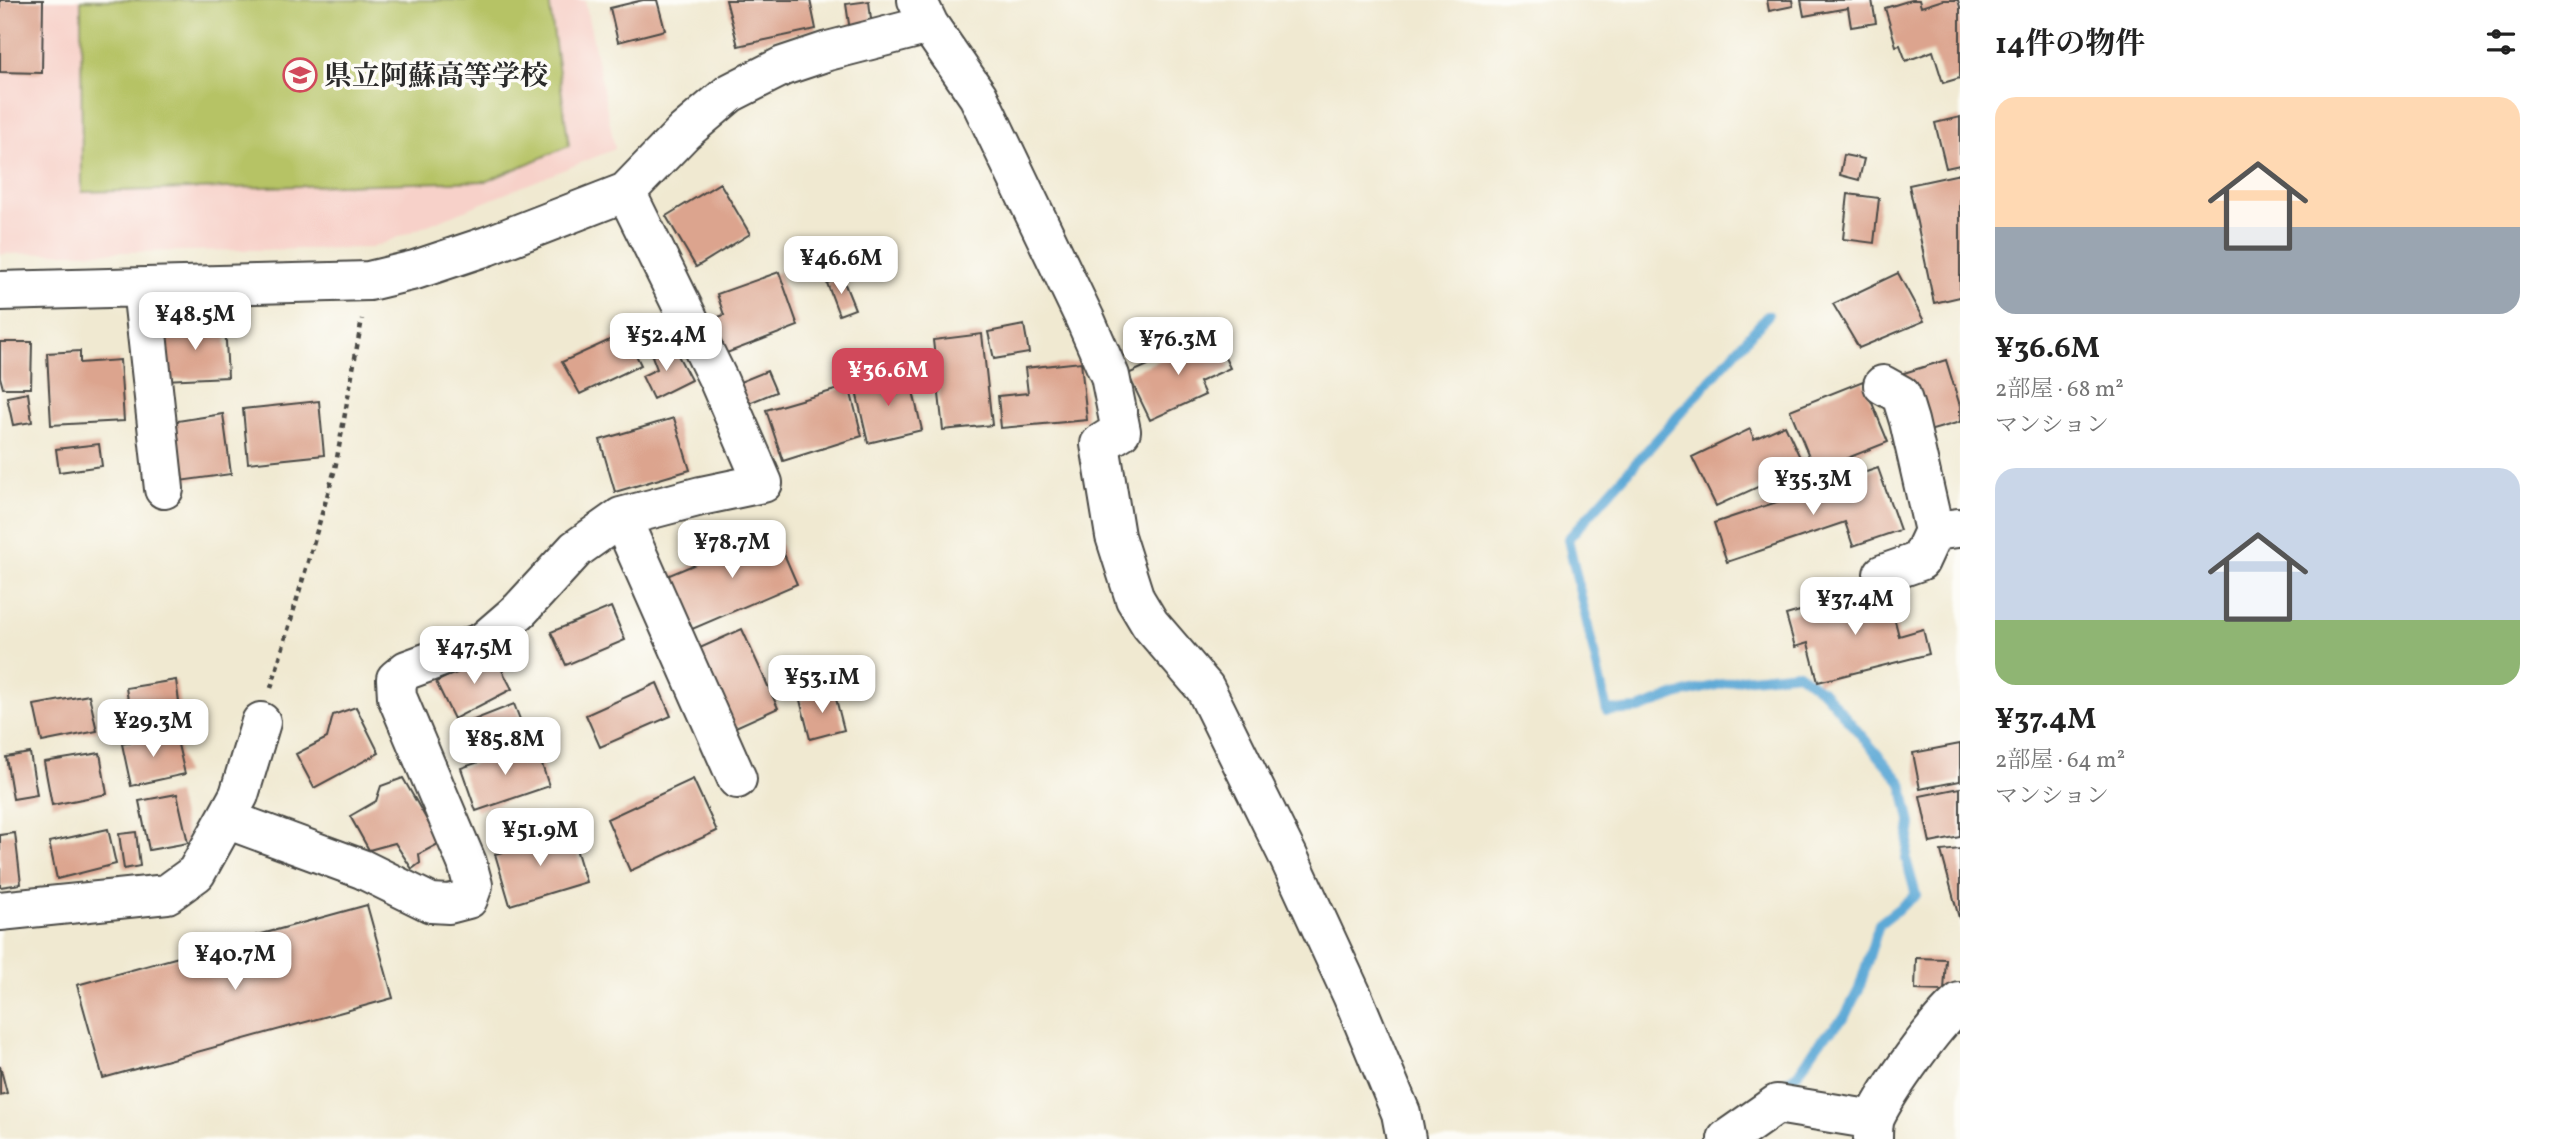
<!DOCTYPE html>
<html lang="ja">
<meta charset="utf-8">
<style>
body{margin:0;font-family:Vollkorn,"Noto Serif JP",serif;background:#f6f6f6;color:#222;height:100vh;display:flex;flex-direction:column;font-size:26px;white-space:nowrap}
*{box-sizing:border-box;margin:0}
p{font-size:23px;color:#767676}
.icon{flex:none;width:38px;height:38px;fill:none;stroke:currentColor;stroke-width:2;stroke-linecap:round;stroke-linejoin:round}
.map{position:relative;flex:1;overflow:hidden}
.details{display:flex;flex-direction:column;background:#fff;width:595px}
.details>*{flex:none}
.price{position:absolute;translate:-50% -60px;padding:0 16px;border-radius:14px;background:#fff;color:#222;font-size:23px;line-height:46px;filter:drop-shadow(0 2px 4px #0008)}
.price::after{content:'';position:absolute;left:50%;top:42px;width:21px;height:16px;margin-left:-10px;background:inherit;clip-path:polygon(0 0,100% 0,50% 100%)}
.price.active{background:#d1495b;color:#fff}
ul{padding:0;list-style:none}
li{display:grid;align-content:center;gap:14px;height:371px;padding:0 35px}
li span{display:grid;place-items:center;height:217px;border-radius:21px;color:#555}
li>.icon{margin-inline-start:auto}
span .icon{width:126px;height:126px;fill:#fffc;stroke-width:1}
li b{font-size:30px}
h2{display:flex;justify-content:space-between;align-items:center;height:84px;padding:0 35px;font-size:30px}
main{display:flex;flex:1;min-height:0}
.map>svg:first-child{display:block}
.built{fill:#f7d1c9}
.green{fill:#b6c365;stroke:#707748;stroke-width:2}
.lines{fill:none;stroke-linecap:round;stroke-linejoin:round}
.stream{stroke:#5da9d6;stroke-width:10}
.building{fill:#dca48e}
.minor-casing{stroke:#494844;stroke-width:42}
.path{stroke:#494844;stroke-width:4.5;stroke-dasharray:5 5;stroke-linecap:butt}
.minor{stroke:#fff;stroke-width:38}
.labels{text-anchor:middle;stroke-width:7;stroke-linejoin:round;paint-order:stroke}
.poi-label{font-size:28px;font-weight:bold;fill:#2b2b2b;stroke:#fdfcf7;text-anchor:start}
</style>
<main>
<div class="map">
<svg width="1960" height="1139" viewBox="0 0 1960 1139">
<rect width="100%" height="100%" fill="#fdfcf7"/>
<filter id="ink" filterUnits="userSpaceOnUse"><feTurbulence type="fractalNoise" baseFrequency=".0143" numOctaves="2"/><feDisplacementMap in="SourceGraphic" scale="14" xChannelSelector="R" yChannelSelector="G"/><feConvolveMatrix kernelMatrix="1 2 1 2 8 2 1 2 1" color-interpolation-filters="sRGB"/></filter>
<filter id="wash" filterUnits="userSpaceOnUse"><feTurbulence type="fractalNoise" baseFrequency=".00686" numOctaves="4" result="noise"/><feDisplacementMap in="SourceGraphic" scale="28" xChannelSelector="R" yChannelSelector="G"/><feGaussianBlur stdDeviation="1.57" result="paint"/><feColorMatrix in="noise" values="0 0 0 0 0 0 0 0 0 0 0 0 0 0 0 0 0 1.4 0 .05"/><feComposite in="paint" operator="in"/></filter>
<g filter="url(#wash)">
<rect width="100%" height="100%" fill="#f0e9d1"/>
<path class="built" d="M 0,0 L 585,0 L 615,149 L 371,248 L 0,254 Z"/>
<path class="green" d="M 81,0 L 549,0 L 569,146 L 487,181 L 82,192 Z"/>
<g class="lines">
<path class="stream" d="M 1768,315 L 1568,539 L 1607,711 L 1639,709 L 1676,695 L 1742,679 L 1798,673 L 1825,693 L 1902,783 L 1911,824 L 1906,859 L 1916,895 L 1879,924 L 1859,989 L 1844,1018 L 1821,1040 L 1798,1073 L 1770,1093"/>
</g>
<g id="blocks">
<path class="building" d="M 0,0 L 43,0 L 42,73 L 0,72 Z
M 643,0 L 657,0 L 665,30 L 618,42 L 610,8 Z
M 726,0 L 810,0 L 816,29 L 738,46 Z
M 1767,0 L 1792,0 L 1793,6 L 1769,11 Z
M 1801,0 L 1872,0 L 1876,23 L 1851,27 L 1848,8 L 1804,16 Z
M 1911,0 L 1919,0 L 1921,7 L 1943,0 L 1958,0 L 1960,7 L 1960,78 L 1943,83 L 1933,51 L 1906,61 L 1900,45 L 1896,46 L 1885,8 Z
M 869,1 L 872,28 L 850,31 L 846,4 Z
M 1960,117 L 1960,165 L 1946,168 L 1935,123 Z
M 1844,155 L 1864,159 L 1859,180 L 1840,175 Z
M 1960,174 L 1960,297 L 1934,303 L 1909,185 Z
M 720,183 L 750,234 L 696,267 L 666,216 Z
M 1848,194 L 1879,198 L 1874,243 L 1843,239 Z
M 779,272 L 798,326 L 716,357 L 703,322 L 724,315 L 717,294 Z
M 1898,273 L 1924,321 L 1859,348 L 1833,304 Z
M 842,277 L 855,309 L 839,315 L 827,283 Z
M 225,324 L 228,377 L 164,380 L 162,327 Z
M 1024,325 L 1029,353 L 994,359 L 988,332 Z
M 625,333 L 641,365 L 580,394 L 562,362 Z
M 982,334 L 992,425 L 943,430 L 933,340 Z
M 1214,335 L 1230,368 L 1199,382 L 1205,395 L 1150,420 L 1128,374 Z
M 0,342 L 32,342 L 31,388 L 3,388 L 0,377 Z
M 673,346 L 691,380 L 653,399 L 642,376 L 657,369 L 652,356 Z
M 80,351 L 80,363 L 120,360 L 124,421 L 51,425 L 47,353 Z
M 1946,360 L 1960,406 L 1960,422 L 1922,433 L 1904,373 Z
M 1081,362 L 1087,420 L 1001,428 L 998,396 L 1028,393 L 1025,368 Z
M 767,371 L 776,392 L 744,405 L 735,384 Z
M 909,374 L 922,430 L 868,443 L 855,387 Z
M 1863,381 L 1888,442 L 1815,471 L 1790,410 Z
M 849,386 L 862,436 L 783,461 L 766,410 Z
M 28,393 L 32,422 L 13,425 L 7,397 Z
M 319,401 L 324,455 L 248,463 L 243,409 Z
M 223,414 L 231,474 L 180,481 L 171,422 Z
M 674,418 L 690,470 L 615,492 L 600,440 Z
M 1785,425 L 1804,466 L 1716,506 L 1692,457 L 1750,429 L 1754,439 Z
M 99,444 L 102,466 L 59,472 L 56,449 Z
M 1878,468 L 1900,530 L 1853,546 L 1845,522 L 1727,562 L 1714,523 Z
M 774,531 L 797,584 L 690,630 L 667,576 Z
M 1886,587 L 1899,636 L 1923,629 L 1929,654 L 1818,682 L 1808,643 L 1795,647 L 1786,615 L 1821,605 L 1826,621 L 1846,613 L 1842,599 Z
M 611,607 L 625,640 L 566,665 L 551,632 Z
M 742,629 L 778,708 L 727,731 L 691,652 Z
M 493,653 L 512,689 L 454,719 L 436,682 Z
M 176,680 L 181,716 L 132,724 L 126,688 Z
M 657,683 L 671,716 L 600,747 L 586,715 Z
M 834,691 L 844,730 L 810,739 L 800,700 Z
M 89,695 L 97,731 L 42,742 L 34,705 Z
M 514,704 L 521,722 L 479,739 L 471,721 Z
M 356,707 L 379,753 L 314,788 L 296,754 L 327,738 L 333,715 Z
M 175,732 L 185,774 L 131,786 L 122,744 Z
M 535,743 L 549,786 L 476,811 L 461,768 Z
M 1960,744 L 1960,781 L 1920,789 L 1913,753 Z
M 30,753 L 37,795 L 13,799 L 6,757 Z
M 100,753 L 107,794 L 52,805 L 44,762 Z
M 403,778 L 440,843 L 419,854 L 420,863 L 412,869 L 395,843 L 369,850 L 350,816 L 376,801 L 381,786 Z
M 693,779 L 717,831 L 630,871 L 607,819 Z
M 1960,788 L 1960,837 L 1930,843 L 1920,796 Z
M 177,794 L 188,843 L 149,850 L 139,801 Z
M 108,829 L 116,864 L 57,879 L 49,842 Z
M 136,832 L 140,866 L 124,869 L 119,834 Z
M 571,832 L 586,882 L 510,905 L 495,854 Z
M 15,833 L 21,884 L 0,887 L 0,835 Z
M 1960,849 L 1960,918 L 1959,918 L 1941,851 Z
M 367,905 L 393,998 L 103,1078 L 77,985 Z
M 1916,958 L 1946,959 L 1944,991 L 1915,990 Z
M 0,1066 L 7,1093 L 0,1095 Z"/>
</g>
</g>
<g filter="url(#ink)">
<use href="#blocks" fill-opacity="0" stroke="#494844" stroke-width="2"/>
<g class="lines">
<defs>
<path id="minor" d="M 917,0 L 929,25 L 978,96 L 1085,319 L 1110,376 L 1121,431 L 1100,444 L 1115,536 L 1135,599 L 1150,624 L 1205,688 L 1288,856 L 1352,995 L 1401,1113 L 1406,1139
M 142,288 L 164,489
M 0,291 L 369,281 L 415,270 L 487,246 L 626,192 L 684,132 L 730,93 L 783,66 L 828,51 L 929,25
M 1883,385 L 1901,395 L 1909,421 L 1934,531
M 621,517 L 737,779
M 1883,574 L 1920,561 L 1934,531 L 1958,528
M 226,819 L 239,795 L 261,722
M 0,911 L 167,894 L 196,873 L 226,819 L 362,869 L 431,903 L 449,904 L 468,899 L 473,885 L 467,863 L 397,697 L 396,679 L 407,670 L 483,642 L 520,610 L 576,549 L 621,517 L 701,496 L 763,483 L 718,379 L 626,192
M 1727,1139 L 1777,1104 L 1874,1120
M 1873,1139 C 1873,1132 1873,1124 1875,1117 C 1889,1088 1936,1022 1960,1002"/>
</defs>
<use href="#minor" class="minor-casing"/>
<path class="path" d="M 271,688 L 335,469 L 362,319"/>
<use href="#minor" class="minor"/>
</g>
</g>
<defs>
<symbol id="school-ring" viewBox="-11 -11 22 22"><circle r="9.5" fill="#fdfcf7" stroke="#d1495b" stroke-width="1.5"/><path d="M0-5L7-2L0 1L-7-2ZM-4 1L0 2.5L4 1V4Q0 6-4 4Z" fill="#d1495b"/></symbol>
</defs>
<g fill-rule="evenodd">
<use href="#school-ring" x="281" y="56" width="38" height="38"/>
</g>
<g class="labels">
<g class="poi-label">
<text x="324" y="85">県立阿蘇高等学校</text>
</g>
</g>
</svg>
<b class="price" style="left:841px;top:296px">¥46.6M</b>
<b class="price" style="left:195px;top:352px">¥48.5M</b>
<b class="price" style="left:666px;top:373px">¥52.4M</b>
<b class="price" style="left:1178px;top:377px">¥76.3M</b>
<b class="price active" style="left:888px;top:408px">¥36.6M</b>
<b class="price" style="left:1813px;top:517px">¥35.3M</b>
<b class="price" style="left:732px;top:580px">¥78.7M</b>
<b class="price" style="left:1855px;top:637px">¥37.4M</b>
<b class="price" style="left:474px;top:686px">¥47.5M</b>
<b class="price" style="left:822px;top:715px">¥53.1M</b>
<b class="price" style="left:153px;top:759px">¥29.3M</b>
<b class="price" style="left:505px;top:777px">¥85.8M</b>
<b class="price" style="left:540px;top:868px">¥51.9M</b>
<b class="price" style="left:235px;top:992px">¥40.7M</b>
</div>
<section class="details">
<h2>14件の物件<svg class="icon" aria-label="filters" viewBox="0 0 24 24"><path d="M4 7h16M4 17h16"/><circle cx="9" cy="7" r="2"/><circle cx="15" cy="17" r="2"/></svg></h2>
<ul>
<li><span style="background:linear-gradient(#ffd9b3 60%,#9aa5b1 0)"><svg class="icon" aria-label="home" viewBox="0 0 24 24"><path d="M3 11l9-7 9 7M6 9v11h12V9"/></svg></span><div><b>¥36.6M</b><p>2部屋 · 68 m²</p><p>マンション</p></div></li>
<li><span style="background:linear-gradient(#c9d6e8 70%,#8fb573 0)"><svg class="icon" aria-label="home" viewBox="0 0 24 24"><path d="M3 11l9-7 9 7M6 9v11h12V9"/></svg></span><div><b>¥37.4M</b><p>2部屋 · 64 m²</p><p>マンション</p></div></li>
</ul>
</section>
</main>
